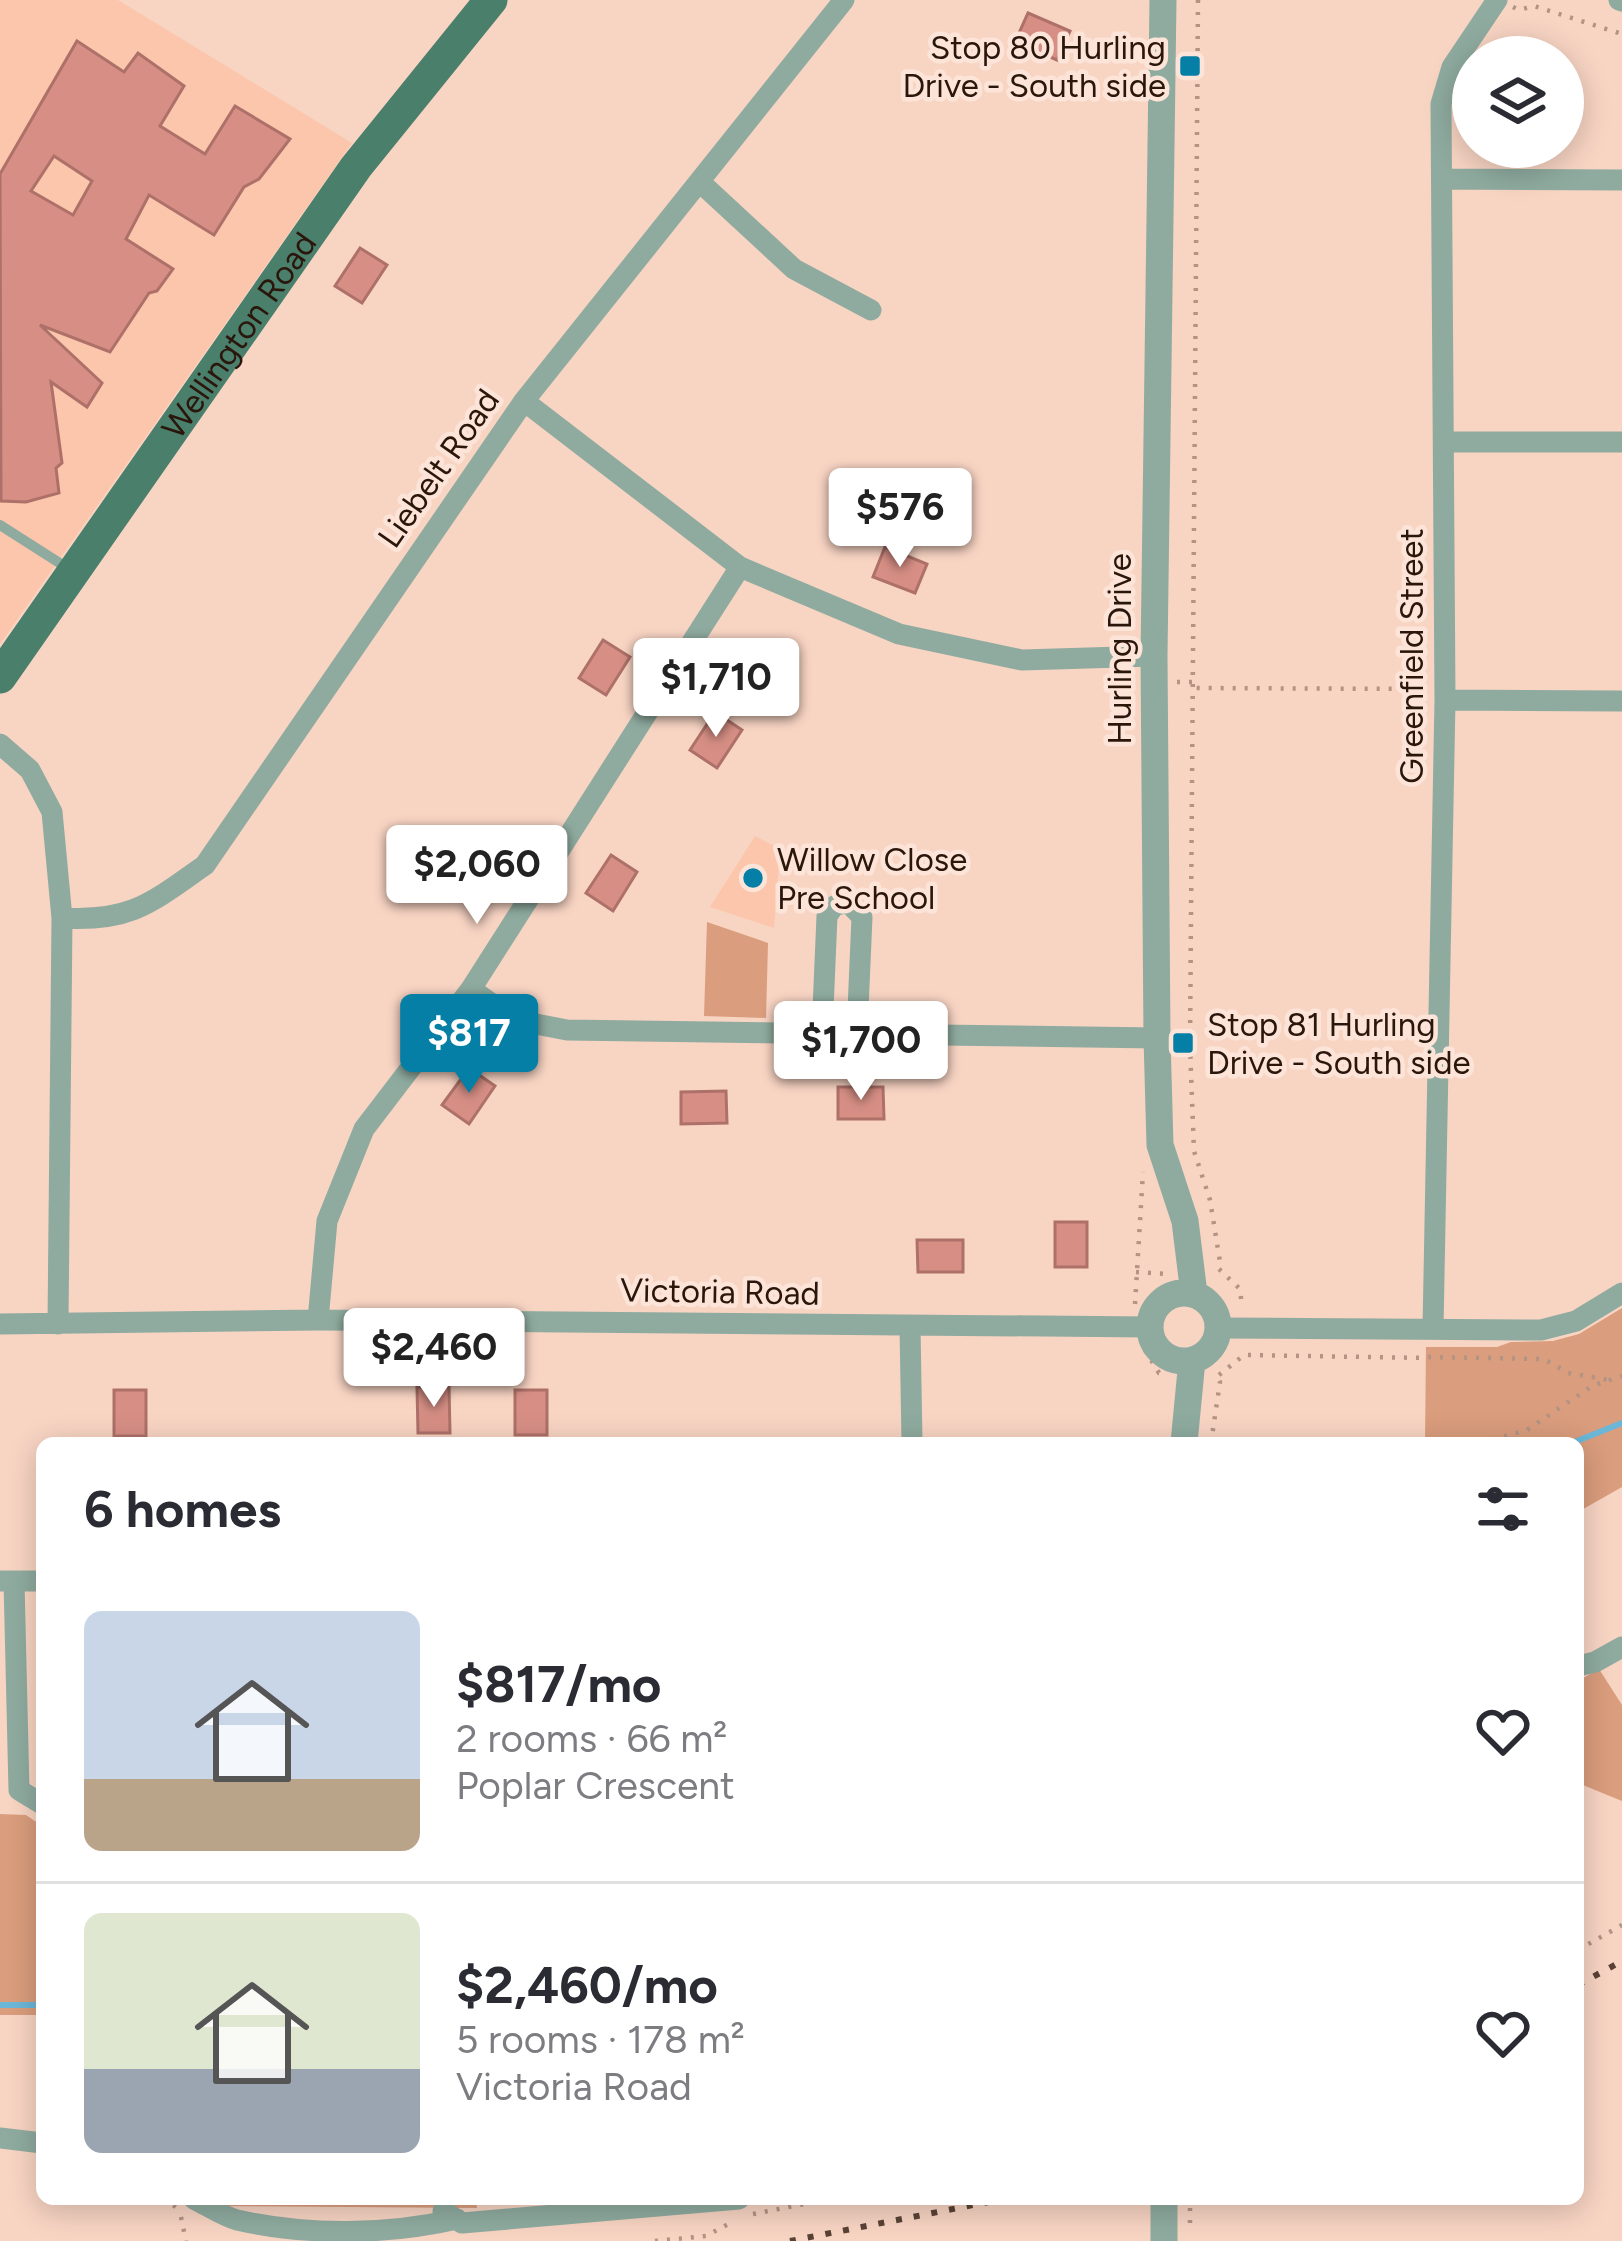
<!DOCTYPE html>
<meta charset="utf-8">
<style>
body{margin:0;font-family:Figtree,sans-serif;background:#f7f7f7;color:#2b2b33;height:100vh;display:flex;flex-direction:column;font-size:45px;white-space:nowrap}
*{box-sizing:border-box;margin:0}
p{font-size:39px;color:#7c7c81}
.icon{flex:none;width:66px;height:66px;fill:none;stroke:currentColor;stroke-width:2;stroke-linecap:round;stroke-linejoin:round}
.map{position:relative;flex:1;overflow:hidden}
.panel{position:absolute;left:36px;top:1437px;width:1548px;height:768px;display:flex;flex-direction:column;background:#fff;border-radius:18px;box-shadow:0 6px 30px #0003}
.panel>*{flex:none}
.fabs{position:absolute;left:1452px;top:36px;display:grid;gap:24px}
.fabs a{display:grid;place-items:center;width:132px;height:132px;border-radius:50%;background:#fff;box-shadow:0 6px 30px #0003;font-size:60px}
.price{position:absolute;translate:-50% -102px;padding:0 27px;border-radius:12px;background:#fff;color:#222;font-size:39px;line-height:78px;filter:drop-shadow(0 3px 6px #0008)}
.price::after{content:'';position:absolute;left:50%;top:72px;width:36px;height:27px;margin-left:-18px;background:inherit;clip-path:polygon(0 0,100% 0,50% 100%)}
.price.current{background:#057fa6;color:#fff}
ul{padding:0;list-style:none}
li{display:flex;align-items:center;gap:36px;height:300px;padding:0 48px}
li+li{border-top:3px solid #e1e1e2}
li span{display:grid;place-items:center;flex:none;width:336px;height:240px;border-radius:18px;color:#555}
li>.icon{margin-inline-start:auto}
span .icon{width:144px;height:144px;fill:#fffc;stroke-width:1}
li b{font-size:51px}
h2{display:flex;justify-content:space-between;align-items:center;height:144px;padding:0 48px;font-size:51px}
.map>svg:first-child{display:block}
.built{fill:#fbc6ac}
.green{fill:#da9d7d}
.lines{fill:none;stroke-linecap:round;stroke-linejoin:round}
.stream{stroke:#6cb7d8;stroke-width:6}
.building{fill:#d78f85;stroke:#ad7169;stroke-width:3;fill-rule:evenodd}
.path{stroke:#b29384;stroke-width:4.5;stroke-dasharray:3 9;stroke-linecap:butt}
.service{stroke:#8fab9f;stroke-width:10}
.minor{stroke:#8fab9f;stroke-width:21}
.tertiary{stroke:#8fab9f;stroke-width:27}
.primary{stroke:#497f6b;stroke-width:33}
.rail{stroke:#5a4235;stroke-width:6;stroke-dasharray:6 12;stroke-linecap:butt}
.poi-dot{fill:#057fa6;stroke:#fde4d9;stroke-width:4.5}
.labels{text-anchor:middle;stroke-width:9;stroke-linejoin:round;paint-order:stroke}
.poi-label{font-size:33px;fill:#2b160b;stroke:#fde4d9;text-anchor:start}
.street-label{font-size:33px;fill:#2b160b;stroke:#fde4d9}
</style>
<div class="map">
<svg width="1622" height="2241" viewBox="0 0 1622 2241">
<rect width="100%" height="100%" fill="#f8d4c3"/>
<path class="built" d="M 0,0 L 118,0 L 352,143 L 0,644 Z
M 755,836 L 780,849 L 774,928 L 710,907 Z"/>
<path class="green" d="M 707,922 L 768,943 L 766,1018 L 704,1016 Z
M 1622,1308 L 1622,1487 L 1578,1512 L 1578,1443 L 1425,1443 L 1426,1347 L 1497,1347 L 1511,1342 L 1553,1341 L 1579,1334 Z
M 1599,1669 L 1622,1705 L 1622,1801 L 1578,1783 L 1578,1681 Z
M 0,1814 L 26,1815 L 42,1826 L 42,2015 L 0,2015 Z
M 221,2199 L 476,2199 L 477,2208 L 221,2206 Z"/>
<g class="lines">
<path class="stream" d="M 1572,1443 L 1622,1423
M 0,2005 L 42,2005"/>
</g>
<path class="building" d="M 1028,13 L 1070,31 L 1057,60 L 1015,42 Z
M 77,41 L 124,72 L 138,53 L 184,86 L 160,126 L 205,154 L 235,106 L 290,139 L 259,179 L 244,187 L 214,235 L 149,195 L 126,239 L 173,269 L 157,291 L 149,293 L 110,352 L 40,325 L 102,383 L 87,407 L 51,382 L 62,463 L 56,468 L 59,493 L 26,502 L 1,501 L 0,174 ZM 54,156 L 92,181 L 73,215 L 31,191 Z
M 360,248 L 387,265 L 362,303 L 335,286 Z
M 885,547 L 927,564 L 915,593 L 873,577 Z
M 603,640 L 630,657 L 606,695 L 579,678 Z
M 758,640 L 785,658 L 760,696 L 733,678 Z
M 715,712 L 742,730 L 717,768 L 690,750 Z
M 465,831 L 492,849 L 467,887 L 440,869 Z
M 611,855 L 637,872 L 613,911 L 586,893 Z
M 469,1068 L 495,1086 L 469,1124 L 442,1105 Z
M 838,1087 L 883,1087 L 884,1119 L 838,1119 Z
M 726,1091 L 727,1123 L 681,1124 L 681,1092 Z
M 1055,1222 L 1087,1222 L 1087,1267 L 1055,1267 Z
M 917,1240 L 963,1240 L 963,1272 L 918,1272 Z
M 417,1387 L 449,1387 L 450,1433 L 418,1433 Z
M 114,1390 L 146,1390 L 146,1436 L 114,1436 Z
M 515,1390 L 547,1390 L 547,1435 L 515,1435 Z"/>
<g class="lines">
<path class="path" d="M 1198,0 L 1190,1047 L 1194,1151 L 1210,1200 L 1221,1268
M 1513,7 L 1519,10 L 1534,6 L 1622,34
M 1177,682 L 1193,682 L 1195,688 L 1422,689
M 1219,1269 L 1240,1289 L 1242,1307
M 1136,1272 L 1166,1274
M 1135,1304 L 1143,1172
M 1145,1350 L 1159,1373 L 1168,1374
M 1428,1357 L 1544,1359 L 1568,1373 L 1609,1380
M 1219,1375 L 1244,1355 L 1428,1358
M 1211,1443 L 1220,1382 L 1216,1375
M 1481,1443 L 1527,1430 L 1592,1386 L 1622,1376
M 1578,1950 L 1622,1925
M 163,2199 L 176,2207
M 753,2214 L 830,2199
M 181,2217 L 186,2241
M 1190,2223 L 1190,2199
M 655,2241 L 706,2236 L 732,2222"/>
<path class="service" d="M 0,525 L 69,569"/>
<path class="minor" d="M 1619,0 L 1622,1
M 1444,179 L 1622,180
M 701,183 L 794,269 L 871,310
M 524,401 L 740,567 L 899,634 L 1022,660 L 1154,656
M 1444,442 L 1622,442
M 1445,700 L 1622,701
M 0,744 L 30,770 L 52,812 L 62,918 L 58,1324
M 62,918 C 131,922 151,903 205,865 L 524,401 L 844,0
M 471,989 L 515,1020 L 567,1030 L 1157,1038
M 822,1033 L 827,916 L 834,906 L 848,902 L 862,917 L 857,1033
M 318,1320 L 327,1221 L 364,1129 L 471,989 L 740,567
M 0,1324 L 318,1320 L 1150,1327
M 910,1326 L 912,1443
M 1218,1328 L 1541,1330 L 1576,1321 L 1622,1293
M 1433,1328 L 1445,700 L 1441,104 L 1452,67 L 1497,0
M 1,1581 L 42,1581
M 14,1581 L 19,1790 L 42,1804
M 1578,1666 L 1595,1662 L 1622,1647
M 0,2138 L 42,2143
M 194,2199 C 208,2206 223,2216 237,2220 C 308,2236 387,2235 457,2219
M 443,2211 L 462,2223 L 739,2199"/>
<path class="tertiary" d="M 1163,0 L 1154,656 L 1157,1038 L 1160,1145 L 1185,1221 L 1194,1294
M1150 1327a34 34 0 1 1 68 0a34 34 0 1 1-68 0Z
M 1184,1443 L 1192,1360
M 1164,2241 L 1164,2199"/>
<path class="primary" id="s1" d="M 0,677 L 356,167 L 491,0"/>
<path class="rail" d="M 1578,1985 L 1622,1961
M 790,2241 L 1004,2199"/>
</g>
<g class="poi-dot">
<rect x="1178" y="54" width="24" height="24" rx="6"/>
<circle cx="753" cy="878" r="12"/>
<rect x="1171" y="1031" width="24" height="24" rx="6"/>
</g>
<g class="labels">
<g class="poi-label">
<text x="1166" y="59" text-anchor="end">Stop 80 Hurling<tspan x="1166" dy="38">Drive - South side</tspan></text>
<text x="777" y="871">Willow Close<tspan x="777" dy="38">Pre School</tspan></text>
<text x="1207" y="1036">Stop 81 Hurling<tspan x="1207" dy="38">Drive - South side</tspan></text>
</g>
<g class="street-label">
<text dy="12" stroke="none"><textPath href="#s1" startOffset="417">Wellington Road</textPath></text>
<text transform="translate(438 468) rotate(-55)" y="12">Liebelt Road</text>
<text transform="translate(1119 649) rotate(-90)" y="12">Hurling Drive</text>
<text transform="translate(1411 656) rotate(-90)" y="12">Greenfield Street</text>
<text transform="translate(720 1291) rotate(1)" y="12">Victoria Road</text>
</g>
</g>
</svg>
<div class="fabs">
<a><svg class="icon" aria-label="layers" viewBox="0 0 24 24"><path d="M12 4l9 5-9 5-9-5zM3 14l9 5 9-5"/></svg></a>
</div>
<b class="price" style="left:900px;top:570px">$576</b>
<b class="price" style="left:716px;top:740px">$1,710</b>
<b class="price" style="left:477px;top:927px">$2,060</b>
<b class="price current" style="left:469px;top:1096px">$817</b>
<b class="price" style="left:861px;top:1103px">$1,700</b>
<b class="price" style="left:434px;top:1410px">$2,460</b>
<section class="panel">
<h2>6 homes<svg class="icon" aria-label="filters" viewBox="0 0 24 24"><path d="M4 7h16M4 17h16"/><circle cx="9" cy="7" r="2"/><circle cx="15" cy="17" r="2"/></svg></h2>
<ul>
<li><span style="background:linear-gradient(#c9d6e8 70%,#b9a48a 0)"><svg class="icon" aria-label="home" viewBox="0 0 24 24"><path d="M3 11l9-7 9 7M6 9v11h12V9"/></svg></span><div><b>$817/mo</b><p>2 rooms · 66 m²</p><p>Poplar Crescent</p></div><svg class="icon" aria-label="heart" viewBox="0 0 24 24"><path d="M12 20l-8-8c-3-5 5-10 8-4 3-6 11-1 8 4z"/></svg></li>
<li><span style="background:linear-gradient(#dfe7d0 65%,#9aa5b1 0)"><svg class="icon" aria-label="home" viewBox="0 0 24 24"><path d="M3 11l9-7 9 7M6 9v11h12V9"/></svg></span><div><b>$2,460/mo</b><p>5 rooms · 178 m²</p><p>Victoria Road</p></div><svg class="icon" aria-label="heart" viewBox="0 0 24 24"><path d="M12 20l-8-8c-3-5 5-10 8-4 3-6 11-1 8 4z"/></svg></li>
</ul>
</section>
</div>
